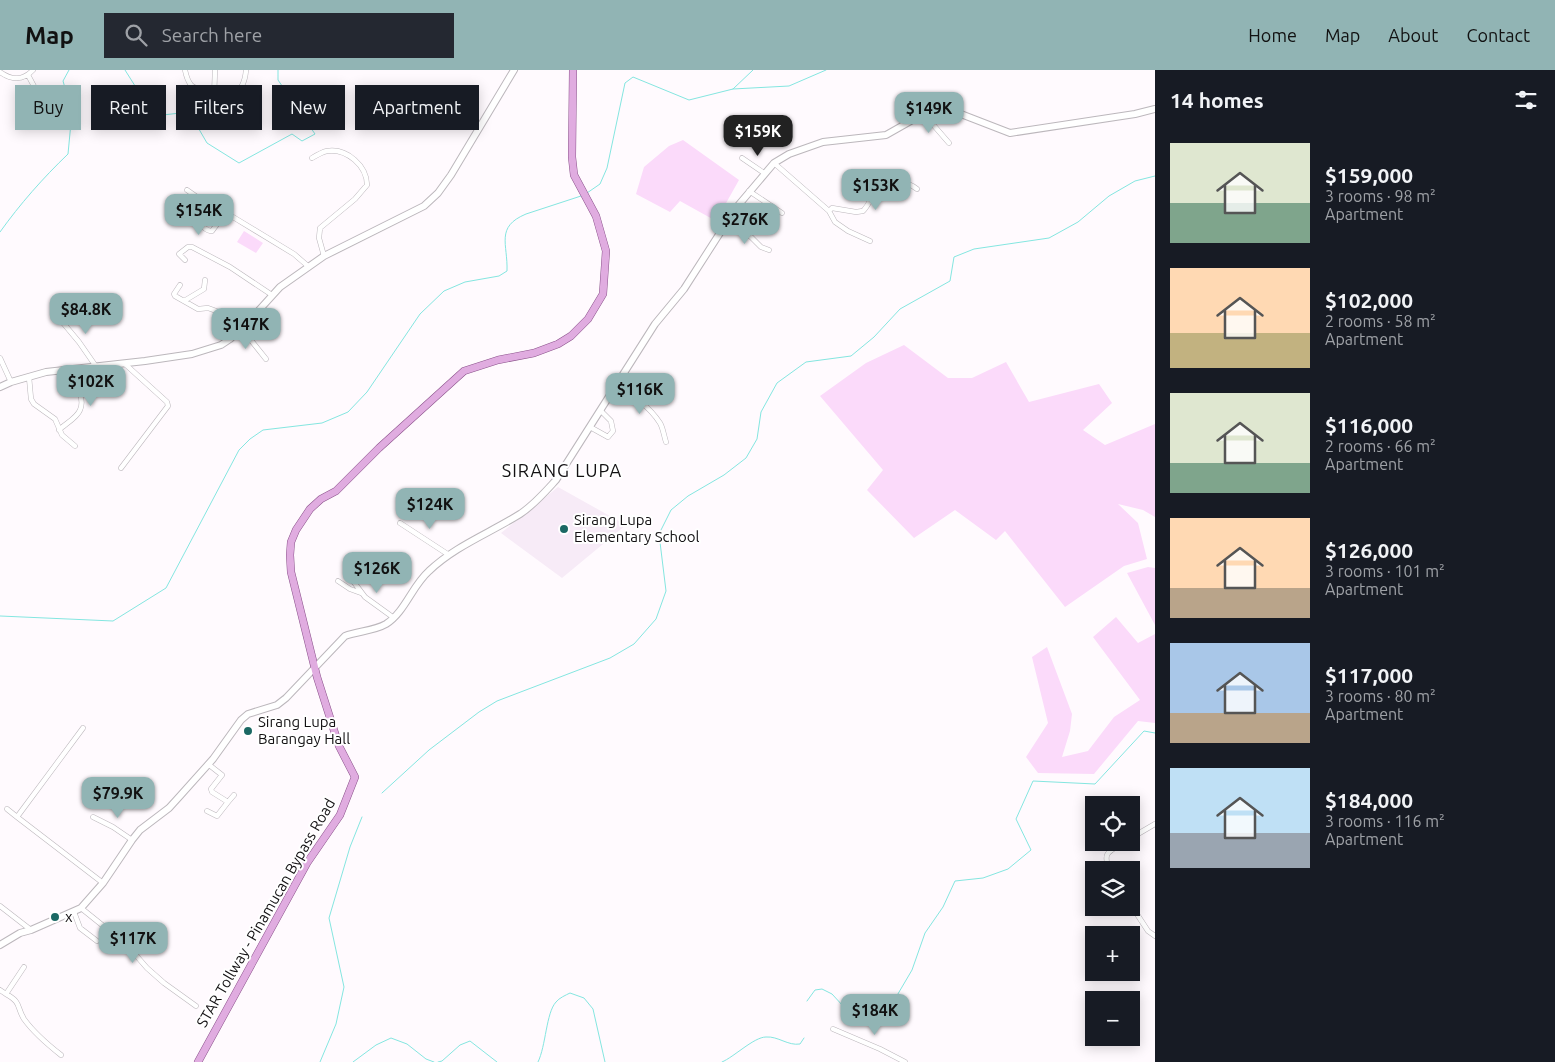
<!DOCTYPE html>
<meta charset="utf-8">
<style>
body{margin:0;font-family:Ubuntu,sans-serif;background:#242831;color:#f1f3f6;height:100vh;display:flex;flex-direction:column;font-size:19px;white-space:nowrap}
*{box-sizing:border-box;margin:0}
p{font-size:16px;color:#9ea1a6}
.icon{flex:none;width:28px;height:28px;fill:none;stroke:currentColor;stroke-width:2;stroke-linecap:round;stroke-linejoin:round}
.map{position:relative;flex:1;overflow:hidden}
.panel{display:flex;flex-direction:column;background:#171b24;width:400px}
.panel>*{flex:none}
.top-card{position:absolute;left:15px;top:15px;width:475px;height:45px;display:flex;gap:10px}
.tools{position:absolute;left:1085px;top:726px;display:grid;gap:10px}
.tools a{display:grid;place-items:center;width:55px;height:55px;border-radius:0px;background:#171b24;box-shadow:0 2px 12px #0003;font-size:25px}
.price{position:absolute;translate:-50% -42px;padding:0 11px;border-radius:10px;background:#91b4b4;color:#111;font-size:16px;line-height:32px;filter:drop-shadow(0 1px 2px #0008)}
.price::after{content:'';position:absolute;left:50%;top:30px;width:15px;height:11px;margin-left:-8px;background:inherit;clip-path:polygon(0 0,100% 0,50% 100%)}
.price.on{background:#222;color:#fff}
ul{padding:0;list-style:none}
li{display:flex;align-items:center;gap:15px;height:125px;padding:0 15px}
li span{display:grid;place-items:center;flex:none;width:140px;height:100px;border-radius:0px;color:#555}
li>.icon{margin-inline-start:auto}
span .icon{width:60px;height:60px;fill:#fffc;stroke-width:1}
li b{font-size:21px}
h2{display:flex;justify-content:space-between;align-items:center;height:60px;padding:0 15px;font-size:21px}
.tag{padding:0 18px;border-radius:0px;background:#171b24;box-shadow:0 2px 12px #0003;font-size:18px;line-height:45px}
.tag.on{background:#91b4b4;color:#111}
header{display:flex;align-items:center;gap:30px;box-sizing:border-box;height:70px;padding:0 25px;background:#91b4b4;color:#111}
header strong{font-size:24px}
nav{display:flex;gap:28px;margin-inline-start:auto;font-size:18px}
.search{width:350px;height:45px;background:#242831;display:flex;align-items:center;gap:12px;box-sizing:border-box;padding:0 18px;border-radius:0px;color:#9ea1a6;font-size:19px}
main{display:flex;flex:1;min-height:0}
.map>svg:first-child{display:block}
.built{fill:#f7ebf7}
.green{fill:#fbdafa}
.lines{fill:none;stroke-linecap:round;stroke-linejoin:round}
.stream{stroke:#84e6e0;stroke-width:1}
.street-casing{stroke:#bcb7bc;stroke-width:5.5}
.secondary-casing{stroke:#bcb7bc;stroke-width:8}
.primary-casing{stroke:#8b528b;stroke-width:8}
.street{stroke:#fff;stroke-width:4.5}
.secondary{stroke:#fff;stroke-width:6}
.primary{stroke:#e0ace0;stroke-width:7}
.poi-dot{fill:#1b6864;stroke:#fff;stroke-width:2}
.labels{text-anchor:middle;stroke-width:4;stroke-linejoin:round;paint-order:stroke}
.poi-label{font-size:15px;fill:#131113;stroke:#fff;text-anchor:start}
.street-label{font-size:15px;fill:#131113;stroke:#fff}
.quarter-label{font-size:18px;letter-spacing:1px;fill:#131113;stroke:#fff}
</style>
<header>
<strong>Map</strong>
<div class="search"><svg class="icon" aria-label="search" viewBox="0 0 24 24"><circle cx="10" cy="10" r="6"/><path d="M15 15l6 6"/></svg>Search here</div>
<nav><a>Home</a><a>Map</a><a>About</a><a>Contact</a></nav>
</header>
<main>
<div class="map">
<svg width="1155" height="992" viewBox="0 0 1155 992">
<rect width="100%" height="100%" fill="#fffafe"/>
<path class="built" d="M 558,417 L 626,455 L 562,508 L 501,463 Z"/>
<path class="green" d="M 683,70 L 739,110 L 716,151 L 680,131 L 670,142 L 636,124 L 644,97 L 669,76 Z
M 244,161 L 263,173 L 256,183 L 237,172 Z
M 904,275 L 948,308 L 972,308 L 1006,292 L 1029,332 L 1099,314 L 1112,333 L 1083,360 L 1105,375 L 1155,354 L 1155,447 L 1143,440 L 1118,434 L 1138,453 L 1147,489 L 1124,496 L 1065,537 L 1005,461 L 996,470 L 955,440 L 914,468 L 867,420 L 883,400 L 820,326 L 866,293 Z
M 1148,497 L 1155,498 L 1155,555 L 1127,503 Z
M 1116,547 L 1138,573 L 1155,564 L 1155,653 L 1138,651 L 1094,704 L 1038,703 L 1026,687 L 1048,653 L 1032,587 L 1047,577 L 1072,644 L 1070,661 L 1062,687 L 1088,681 L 1114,647 L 1140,630 L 1093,567 Z"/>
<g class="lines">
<path class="stream" d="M 125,0 L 154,46 L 189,42 L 207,73 L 239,93 L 292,64 L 302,71 L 315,64 L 278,10 L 278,0
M 733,19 L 789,16 L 826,0
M 587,123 L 600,114 L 607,98 L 625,13 L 633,7 L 689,30 L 733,19 L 753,0
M 0,162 C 20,134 43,108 68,84 L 72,42 L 63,11 L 69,0
M 0,546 L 113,551 L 166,518 L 239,380 L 250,369 L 263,360 L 322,353 L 348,342 L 367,322 L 420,244 L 444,221 L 465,212 L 499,206 L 507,201 C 508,174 495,157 526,144 L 581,126
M 382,723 L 429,680 L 479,642 L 497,631 L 610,588 L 634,574 L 656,549 L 666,521 L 659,464 L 671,440 L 688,426 L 724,405 L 746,388 L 757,369 L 761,342 L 777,313 L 806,292 L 851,286 L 874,267 L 900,239 L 950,211 L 954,187 L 974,179 L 1049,168 L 1078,152 L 1109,126 L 1135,111 L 1155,106
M 807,931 L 815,920 L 822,919 L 832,924 L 844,937 L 855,941 L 881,939 L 892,934 L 912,900 L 925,863 L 943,837 L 955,811 L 983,808 L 1008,799 L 1031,780 L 1016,749 L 1033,711 L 1095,714 L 1144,661 L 1155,663
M 320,992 L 336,954 L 344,917 L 329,848 L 350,777 L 362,747
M 353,992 L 376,975 L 391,968 L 407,974 L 426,989 L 434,992
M 438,992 L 442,991 L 460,975 L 470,971 L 497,992
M 538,992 C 546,976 546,943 556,932 C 559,928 566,925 570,923 L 584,928 L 593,939 L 605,992
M 722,992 C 734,987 754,967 766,967 C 778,966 788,976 800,974 L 804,968"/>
<defs>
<path id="street" d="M 185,0 C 186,5 187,10 191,15 C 194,18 200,20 204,22 C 227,32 244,26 246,0
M 0,2 C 11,10 23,11 33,0
M 28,5 L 36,20
M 214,27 L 215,0
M 923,43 L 949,73
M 312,88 C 317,85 322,82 327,81 C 347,78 367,96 367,115 L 355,129 L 320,158 L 319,168 L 324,186
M 742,88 L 764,103
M 774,93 L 829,141 L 835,152 L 848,161 L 870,171
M 187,120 L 224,146 L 233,147 L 294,184 L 309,197
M 749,121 L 782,143
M 206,134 L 197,148 C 199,154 206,161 212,161 L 223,146
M 829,141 L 832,138 L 856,142 L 863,141 C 868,136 870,130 874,124 C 885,110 904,109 917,119
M 726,154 L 751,167 L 761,177 L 769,180
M 185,190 L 179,184 L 188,177 L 192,177 L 230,197 L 272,225
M 180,215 L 174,224 L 175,226 L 198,239 L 208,238 L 219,242 L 242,259 L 266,289
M 184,231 L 204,219 L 205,210
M 59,248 L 79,272 L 95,295
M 0,288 L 11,312
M 29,307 L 31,329 L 34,334 L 55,349 L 62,365 L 75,376
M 615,318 C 633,325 649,336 660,353 C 663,358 664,366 666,372
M 590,357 L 608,367 L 613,361 L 611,351 L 601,341
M 59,360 C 65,354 77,348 80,340 C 85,330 77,313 71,305
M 121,398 L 168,336 L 167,332 L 125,294
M 400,453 L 449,485
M 338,511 L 350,519 L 361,523
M 353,511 L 365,527 L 394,548
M 83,658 L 17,747 L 103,813
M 208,694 L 222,705 L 211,719 L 212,722 L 228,732 L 234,725
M 7,739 L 17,747
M 207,741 L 217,746 L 228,732
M 93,747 L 113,757 L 132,770
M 1131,768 L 1155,754
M 1110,800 C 1101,782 1110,781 1125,772
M 1131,835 L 1148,861 L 1155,866
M 0,836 L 31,860
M 81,838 L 127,875 L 147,898 L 164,913 L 196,936
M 74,842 L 80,858 L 97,871
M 0,920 L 6,924 L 24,897
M 6,924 C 22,933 16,936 24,949 C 34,963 47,974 61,985
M 833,959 L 880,979 L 905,992"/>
<path id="secondary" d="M 0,317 L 11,312 L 46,302 L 145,291 L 192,284 L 221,275 L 230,269 L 250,250 L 280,217 L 324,186 L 424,136 L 438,123 L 451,105 L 514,0
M 0,875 L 20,863 L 31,860 L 81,838 L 103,813 L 132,770 L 140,760 L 169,738 L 179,727 L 213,689 L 241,650 L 248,644 L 277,635 L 286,628 L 345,566 C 358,561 374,561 386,554 C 405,542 412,516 429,501 C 455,476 490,463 520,444 C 534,435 545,422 556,410 L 655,254 L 684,219 L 736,138 L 774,93 L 789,84 L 823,72 L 886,65 L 916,48 L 935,34 L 1010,63 L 1135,44 L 1155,39"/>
<path id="primary" d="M 198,992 L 307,793 L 340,745 L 355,707 L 339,676 L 317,607 L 291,502 L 290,485 L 291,472 L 296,460 L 310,439 L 321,429 L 336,421 L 379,378 L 464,301 L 498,290 L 534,283 L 558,274 L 571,266 L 588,249 L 603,224 L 606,181 L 596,146 L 574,105 L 572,87 L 573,0"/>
</defs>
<use href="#street" class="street-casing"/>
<use href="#secondary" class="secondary-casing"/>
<use href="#primary" class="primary-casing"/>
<use href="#street" class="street"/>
<use href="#secondary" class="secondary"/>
<use href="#primary" class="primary"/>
</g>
<g class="poi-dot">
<circle cx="564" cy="459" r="5"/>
<circle cx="248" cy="661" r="5"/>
<circle cx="55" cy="847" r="5"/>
</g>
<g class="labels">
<g class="poi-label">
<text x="574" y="455">Sirang Lupa<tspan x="574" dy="17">Elementary School</tspan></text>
<text x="258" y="657">Sirang Lupa<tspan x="258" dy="17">Barangay Hall</tspan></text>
<text x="65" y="852">x</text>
</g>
<g class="street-label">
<text transform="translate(266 843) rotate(-60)" y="5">STAR Tollway - Pinamucan Bypass Road</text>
</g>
<g class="quarter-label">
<text x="562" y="407">SIRANG LUPA</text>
</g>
</g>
</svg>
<div class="tools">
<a><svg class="icon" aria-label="locate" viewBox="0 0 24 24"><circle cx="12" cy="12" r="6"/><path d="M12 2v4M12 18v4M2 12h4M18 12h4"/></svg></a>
<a><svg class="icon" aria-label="layers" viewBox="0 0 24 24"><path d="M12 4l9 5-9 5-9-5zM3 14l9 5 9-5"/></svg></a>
<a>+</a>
<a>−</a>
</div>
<b class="price" style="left:929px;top:64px">$149K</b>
<b class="price on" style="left:758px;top:87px">$159K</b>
<b class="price" style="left:876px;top:141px">$153K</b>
<b class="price" style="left:199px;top:166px">$154K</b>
<b class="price" style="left:745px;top:175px">$276K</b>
<b class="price" style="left:86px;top:265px">$84.8K</b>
<b class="price" style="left:246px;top:280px">$147K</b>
<b class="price" style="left:91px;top:337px">$102K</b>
<b class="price" style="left:640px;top:345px">$116K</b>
<b class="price" style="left:430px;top:460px">$124K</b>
<b class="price" style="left:377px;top:524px">$126K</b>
<b class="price" style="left:118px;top:749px">$79.9K</b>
<b class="price" style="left:133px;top:894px">$117K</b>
<b class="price" style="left:875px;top:966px">$184K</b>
<div class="top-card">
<a class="tag on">Buy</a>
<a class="tag">Rent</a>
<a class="tag">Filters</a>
<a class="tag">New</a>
<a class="tag">Apartment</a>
</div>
</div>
<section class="panel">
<h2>14 homes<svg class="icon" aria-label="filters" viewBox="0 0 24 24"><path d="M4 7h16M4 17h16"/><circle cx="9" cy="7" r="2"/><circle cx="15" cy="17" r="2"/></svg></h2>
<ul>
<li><span style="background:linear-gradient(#dfe7d0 60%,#7fa58c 0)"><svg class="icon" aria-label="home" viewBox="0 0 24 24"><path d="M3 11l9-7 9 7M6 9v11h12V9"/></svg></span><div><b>$159,000</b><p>3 rooms · 98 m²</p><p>Apartment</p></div></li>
<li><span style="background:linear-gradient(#ffd9b3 65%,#c2b280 0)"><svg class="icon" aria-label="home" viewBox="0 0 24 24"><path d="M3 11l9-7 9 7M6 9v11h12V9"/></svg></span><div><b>$102,000</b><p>2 rooms · 58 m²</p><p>Apartment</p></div></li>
<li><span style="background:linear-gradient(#dfe7d0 70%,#7fa58c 0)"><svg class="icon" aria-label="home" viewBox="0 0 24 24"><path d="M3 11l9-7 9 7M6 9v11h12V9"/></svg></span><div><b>$116,000</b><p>2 rooms · 66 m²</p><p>Apartment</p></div></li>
<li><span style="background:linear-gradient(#ffd9b3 70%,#b9a48a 0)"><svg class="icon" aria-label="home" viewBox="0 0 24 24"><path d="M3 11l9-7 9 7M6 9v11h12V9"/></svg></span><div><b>$126,000</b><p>3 rooms · 101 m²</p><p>Apartment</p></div></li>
<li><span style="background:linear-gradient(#a9c7e8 70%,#b9a48a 0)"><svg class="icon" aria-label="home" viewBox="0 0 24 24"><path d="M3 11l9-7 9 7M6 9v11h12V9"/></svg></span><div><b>$117,000</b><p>3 rooms · 80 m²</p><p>Apartment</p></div></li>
<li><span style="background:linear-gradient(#bfe0f5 65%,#9aa5b1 0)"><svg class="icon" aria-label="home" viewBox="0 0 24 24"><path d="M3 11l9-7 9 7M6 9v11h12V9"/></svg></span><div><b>$184,000</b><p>3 rooms · 116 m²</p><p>Apartment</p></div></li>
</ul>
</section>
</main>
